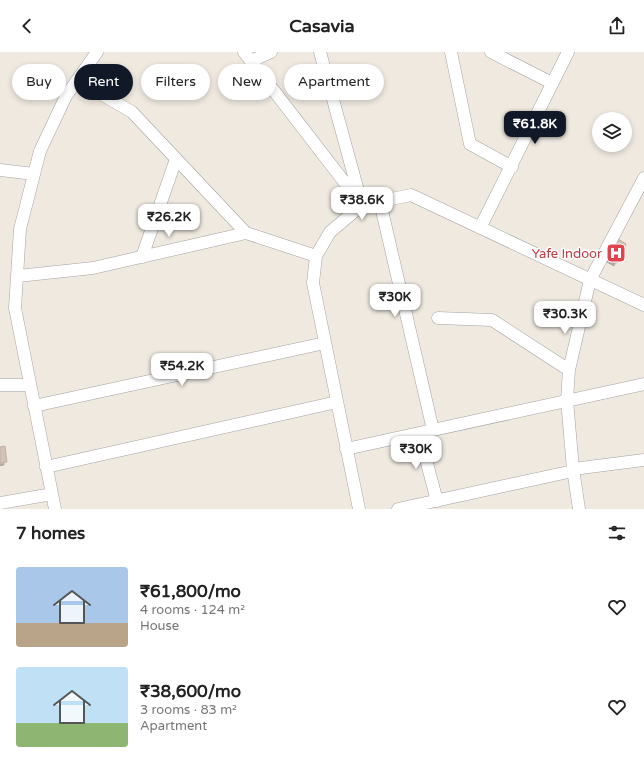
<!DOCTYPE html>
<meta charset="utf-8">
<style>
body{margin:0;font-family:"Varela Round",sans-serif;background:#f2f2f2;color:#222;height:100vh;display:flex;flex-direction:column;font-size:15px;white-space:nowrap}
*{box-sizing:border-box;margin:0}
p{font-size:13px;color:#767676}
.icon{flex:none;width:22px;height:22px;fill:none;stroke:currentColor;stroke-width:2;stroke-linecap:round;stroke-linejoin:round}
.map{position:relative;height:457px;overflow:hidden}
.side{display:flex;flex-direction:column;background:#fff;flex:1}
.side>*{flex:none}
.guide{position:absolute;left:12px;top:12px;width:400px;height:36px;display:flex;gap:8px}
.fabs{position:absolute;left:592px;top:60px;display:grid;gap:8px}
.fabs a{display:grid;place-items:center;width:40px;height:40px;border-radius:50%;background:#fff;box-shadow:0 2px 6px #0003;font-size:20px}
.price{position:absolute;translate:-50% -34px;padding:0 9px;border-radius:8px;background:#fff;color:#222;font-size:13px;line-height:26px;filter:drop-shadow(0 1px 2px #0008)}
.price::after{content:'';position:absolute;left:50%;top:24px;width:12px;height:9px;margin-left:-6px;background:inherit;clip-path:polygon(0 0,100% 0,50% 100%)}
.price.on{background:#111827;color:#fff}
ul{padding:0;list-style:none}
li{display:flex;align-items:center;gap:12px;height:100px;padding:0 16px}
li span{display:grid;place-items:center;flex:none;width:112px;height:80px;border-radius:4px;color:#555}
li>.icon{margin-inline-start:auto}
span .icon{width:48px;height:48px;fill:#fffc;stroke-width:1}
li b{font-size:17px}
h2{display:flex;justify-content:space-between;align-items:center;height:48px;padding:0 16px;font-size:17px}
.tag{padding:0 14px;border-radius:18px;background:#fff;box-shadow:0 2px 6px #0003;font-size:14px;line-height:36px}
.tag.on{background:#111827;color:#fff}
header{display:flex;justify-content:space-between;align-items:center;height:52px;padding:0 16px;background:#fff;font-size:18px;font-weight:800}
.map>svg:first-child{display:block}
.building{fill:#cfc2b9;stroke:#c1aea1;filter:url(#shadow)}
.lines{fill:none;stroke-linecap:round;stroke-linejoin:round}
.minor-casing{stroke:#a3a3a3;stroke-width:13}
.minor{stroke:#fff;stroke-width:12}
.labels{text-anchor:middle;stroke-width:3;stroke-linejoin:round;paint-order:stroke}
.health-label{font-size:13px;fill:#be3a42;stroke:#fff;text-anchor:end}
</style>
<header><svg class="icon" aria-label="back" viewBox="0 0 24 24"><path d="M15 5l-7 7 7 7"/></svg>Casavia<svg class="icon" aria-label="share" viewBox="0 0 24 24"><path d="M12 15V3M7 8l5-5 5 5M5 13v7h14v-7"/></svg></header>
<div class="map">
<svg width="644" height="457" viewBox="0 0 644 457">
<defs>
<filter id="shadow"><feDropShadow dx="-3" dy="3" stdDeviation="0" flood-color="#0004"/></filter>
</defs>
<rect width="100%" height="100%" fill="#efe9e0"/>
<path class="building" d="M 618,187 L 626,192 L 617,211 L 608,206 Z
M 5,394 L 7,410 L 0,411 L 0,395 Z"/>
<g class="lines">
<defs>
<path id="minor" d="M 244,0 L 362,153
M 320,0 L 360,146
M 451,0 L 470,92 L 512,115
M 491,0 L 552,31
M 251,9 L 271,0
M 77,28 L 132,60 L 246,181
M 0,118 L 34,122
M 380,150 L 433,378
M 480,176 L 568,0
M 142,205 L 176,107
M 18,224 L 93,216 L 246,181 L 316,204
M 438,266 L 492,268 L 569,318
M 0,333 L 30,333
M 34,354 L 325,291
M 419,381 L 437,449
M 346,397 L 644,332
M 46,415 L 337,350
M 573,417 L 644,408
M 0,451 L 52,442
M 55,457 L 15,256 L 20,177 L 40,99 L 66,44 L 97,0
M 359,457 L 313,231 L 316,204 L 330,180 L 362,153 L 411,143 L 644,253
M 398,457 L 573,419
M 579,457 L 573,417 L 567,348 L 569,318 L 590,228 L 644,126"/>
</defs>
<use href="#minor" class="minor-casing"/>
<use href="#minor" class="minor"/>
</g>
<defs>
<symbol id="hospital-square" viewBox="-11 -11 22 22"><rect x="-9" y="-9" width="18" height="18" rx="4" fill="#e0444e" stroke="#fff"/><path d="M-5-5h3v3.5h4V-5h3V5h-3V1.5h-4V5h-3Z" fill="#fff"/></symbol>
</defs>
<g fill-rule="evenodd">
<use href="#hospital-square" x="605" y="190" width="22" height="22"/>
</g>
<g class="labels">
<g class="health-label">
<text x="602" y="206">Yafe Indoor</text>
</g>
</g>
</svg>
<div class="fabs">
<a><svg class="icon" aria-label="layers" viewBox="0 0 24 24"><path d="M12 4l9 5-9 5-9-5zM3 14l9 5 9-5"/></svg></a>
</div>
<b class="price on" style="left:535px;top:93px">₹61.8K</b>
<b class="price" style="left:362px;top:169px">₹38.6K</b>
<b class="price" style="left:169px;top:186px">₹26.2K</b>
<b class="price" style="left:395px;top:266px">₹30K</b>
<b class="price" style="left:565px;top:283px">₹30.3K</b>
<b class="price" style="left:182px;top:335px">₹54.2K</b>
<b class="price" style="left:416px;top:418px">₹30K</b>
<div class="guide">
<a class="tag">Buy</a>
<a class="tag on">Rent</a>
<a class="tag">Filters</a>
<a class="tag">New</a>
<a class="tag">Apartment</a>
</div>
</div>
<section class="side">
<h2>7 homes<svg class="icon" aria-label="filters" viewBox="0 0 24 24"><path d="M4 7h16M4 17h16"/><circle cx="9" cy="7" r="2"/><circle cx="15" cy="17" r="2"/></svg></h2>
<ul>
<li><span style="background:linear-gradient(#a9c7e8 70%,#b9a48a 0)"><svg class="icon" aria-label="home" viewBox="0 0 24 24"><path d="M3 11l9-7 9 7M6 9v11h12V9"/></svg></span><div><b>₹61,800/mo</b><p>4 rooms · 124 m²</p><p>House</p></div><svg class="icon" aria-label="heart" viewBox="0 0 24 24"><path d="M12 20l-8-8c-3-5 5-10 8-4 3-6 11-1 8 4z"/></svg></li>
<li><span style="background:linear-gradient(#bfe0f5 70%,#8fb573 0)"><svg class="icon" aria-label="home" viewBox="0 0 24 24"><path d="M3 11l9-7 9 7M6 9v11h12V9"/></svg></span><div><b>₹38,600/mo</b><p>3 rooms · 83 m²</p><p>Apartment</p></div><svg class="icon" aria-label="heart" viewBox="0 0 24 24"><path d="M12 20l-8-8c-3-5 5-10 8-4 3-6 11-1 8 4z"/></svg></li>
</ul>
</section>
